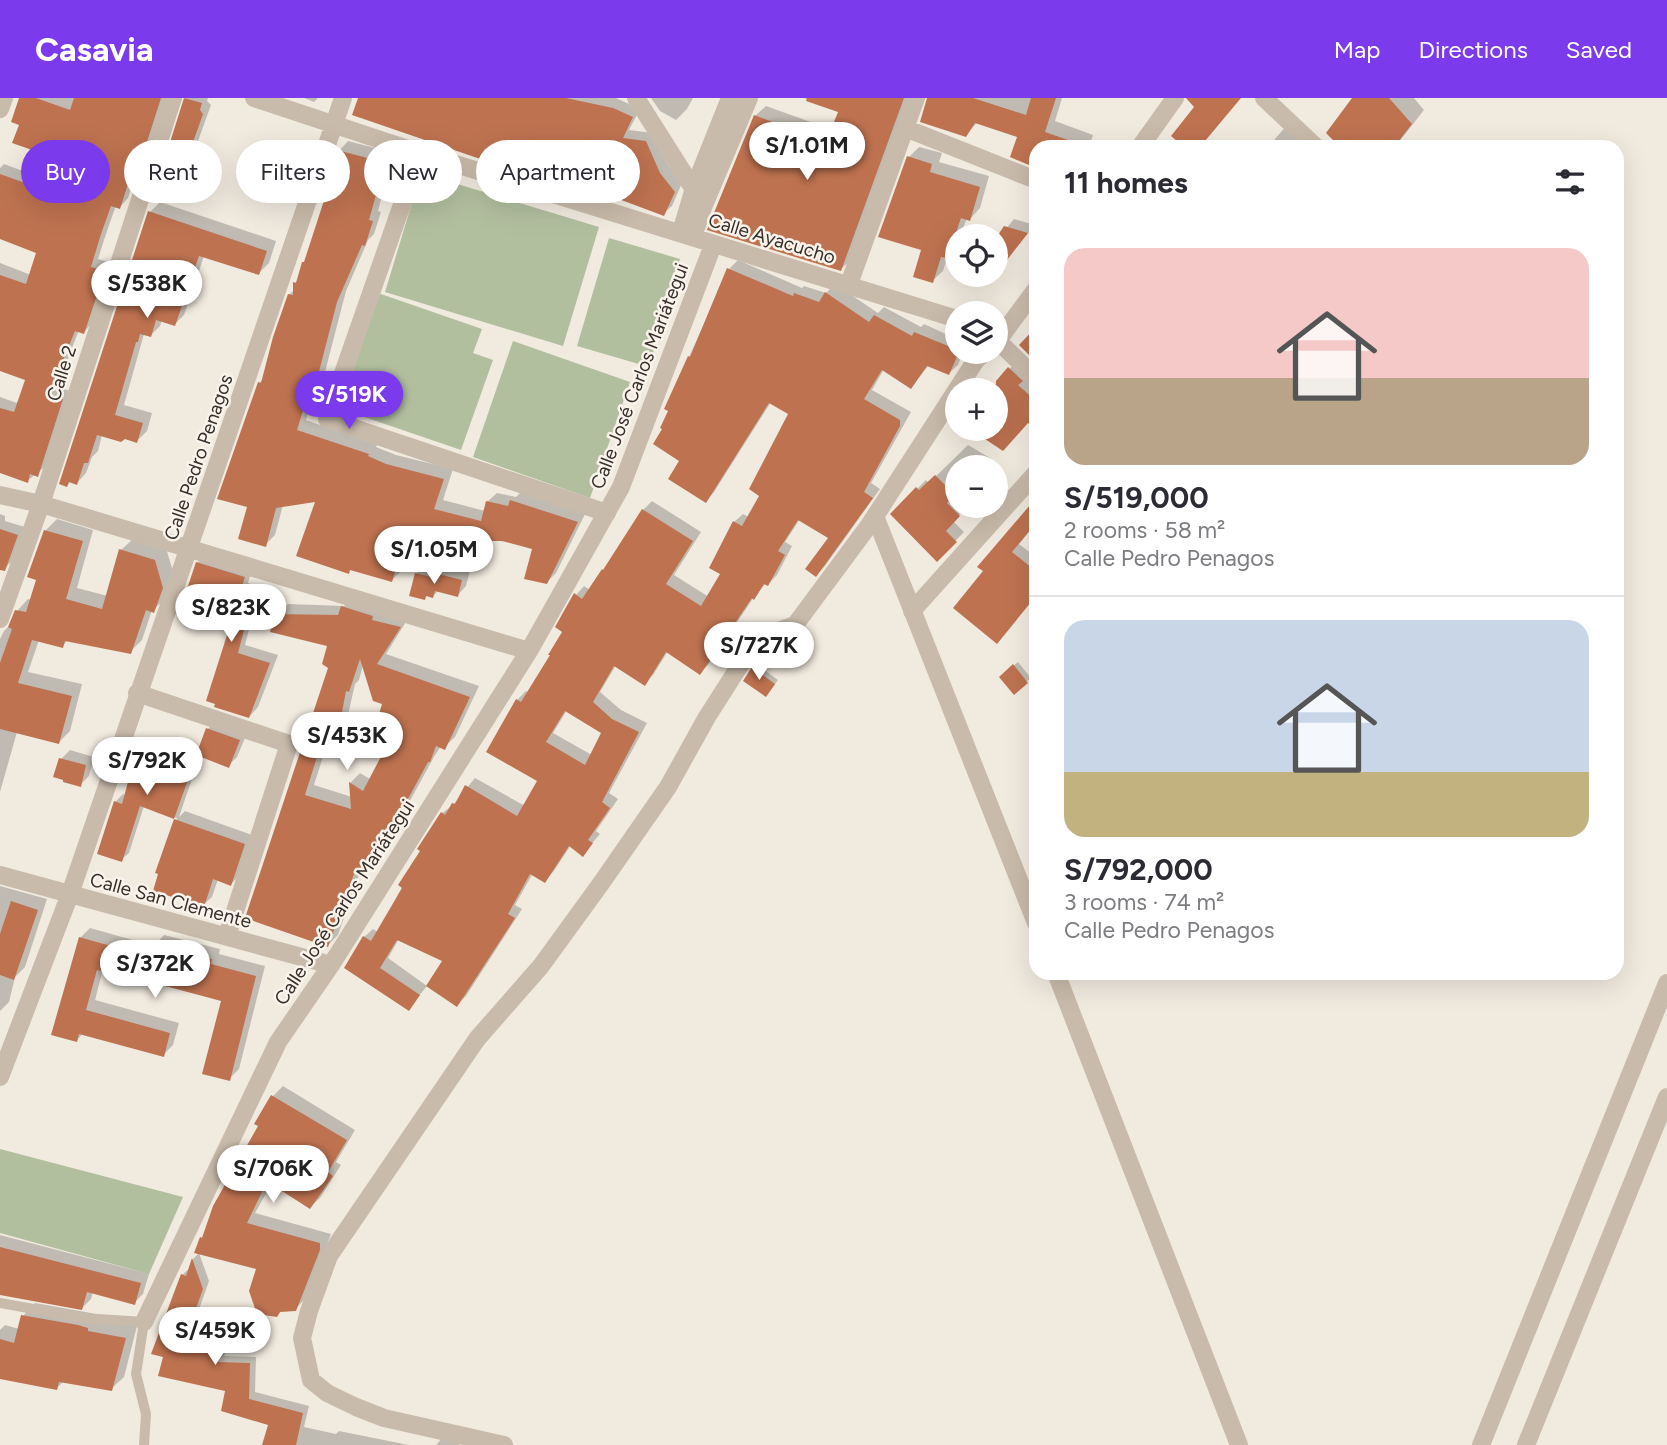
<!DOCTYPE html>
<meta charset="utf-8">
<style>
body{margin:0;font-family:Figtree,sans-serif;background:#f7f7f7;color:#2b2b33;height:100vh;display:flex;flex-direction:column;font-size:26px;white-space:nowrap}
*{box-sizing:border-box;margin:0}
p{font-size:23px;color:#7c7c81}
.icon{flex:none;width:38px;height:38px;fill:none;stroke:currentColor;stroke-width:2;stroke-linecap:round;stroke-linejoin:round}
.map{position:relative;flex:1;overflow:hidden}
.drawer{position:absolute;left:1029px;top:42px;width:595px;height:840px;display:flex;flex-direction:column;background:#fff;border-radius:21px;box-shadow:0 7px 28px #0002}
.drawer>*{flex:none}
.guide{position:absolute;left:21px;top:42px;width:665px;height:63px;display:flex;gap:14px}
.buttons{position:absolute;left:945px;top:126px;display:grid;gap:14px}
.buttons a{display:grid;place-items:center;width:63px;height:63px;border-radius:50%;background:#fff;box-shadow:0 7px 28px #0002;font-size:35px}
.price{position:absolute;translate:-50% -60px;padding:0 16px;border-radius:24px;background:#fff;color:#222;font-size:23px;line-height:46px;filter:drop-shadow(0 2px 4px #0008)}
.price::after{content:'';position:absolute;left:50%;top:42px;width:21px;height:16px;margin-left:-10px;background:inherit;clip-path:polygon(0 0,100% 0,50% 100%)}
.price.current{background:#7c3aed;color:#fff}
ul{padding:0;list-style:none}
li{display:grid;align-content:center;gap:14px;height:371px;padding:0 35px}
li+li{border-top:2px solid #e1e1e2}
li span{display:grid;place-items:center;height:217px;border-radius:21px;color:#555}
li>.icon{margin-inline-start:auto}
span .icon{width:126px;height:126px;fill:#fffc;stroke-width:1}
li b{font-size:30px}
h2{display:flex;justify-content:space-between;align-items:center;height:84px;padding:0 35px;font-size:30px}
.tag{padding:0 24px;border-radius:32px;background:#fff;box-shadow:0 7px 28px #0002;font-size:24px;line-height:63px}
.tag.current{background:#7c3aed;color:#fff}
header{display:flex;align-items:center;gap:42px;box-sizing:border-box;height:98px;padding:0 35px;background:#7c3aed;color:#fff}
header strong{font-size:33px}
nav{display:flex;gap:38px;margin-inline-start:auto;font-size:24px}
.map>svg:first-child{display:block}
.green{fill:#b2bf9f}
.shadow{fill:#0003;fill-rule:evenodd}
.building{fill:#be7250;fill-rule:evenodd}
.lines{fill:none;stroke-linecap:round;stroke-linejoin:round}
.service{stroke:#c9bbab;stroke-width:10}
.minor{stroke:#c9bbab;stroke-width:18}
.labels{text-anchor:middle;stroke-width:5;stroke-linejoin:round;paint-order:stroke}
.street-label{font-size:19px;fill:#372f2a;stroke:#f9f3eb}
</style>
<header>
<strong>Casavia</strong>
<nav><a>Map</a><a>Directions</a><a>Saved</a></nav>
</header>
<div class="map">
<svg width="1667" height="1347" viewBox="0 0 1667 1347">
<rect width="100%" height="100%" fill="#f1eadf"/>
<path class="green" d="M 421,75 L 599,129 L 563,248 L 385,194 Z
M 609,140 L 680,161 L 649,269 L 577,248 Z
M 378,195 L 482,231 L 473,255 L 493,262 L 461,352 L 338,310 Z
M 513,243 L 630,284 L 590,400 L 473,359 Z
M 0,1051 L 183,1099 L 149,1176 L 0,1135 Z"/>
<path class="shadow" d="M 21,0 L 166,0 L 153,39 L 145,47 L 128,100 L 120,109 L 116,107 L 104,142 L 98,161 L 112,165 L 92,225 L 84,234 L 79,232 L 57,289 L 71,293 L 46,368 L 27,383 L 0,374 L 0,299 L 17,305 L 28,281 L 0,271 L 0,165 L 31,177 L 38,154 L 0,139 L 0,70 L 4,66 L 58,86 L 66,62 L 21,26 Z
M 186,0 L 208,0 L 207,3 L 211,7 L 194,54 L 186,62 L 168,56 Z
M 304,0 L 318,0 L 314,4 Z
M 359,0 L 616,0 L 640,11 L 629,32 L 654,35 L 667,66 L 682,85 L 672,108 L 663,116 L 563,77 L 559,81 Z
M 651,0 L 693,0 L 687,11 L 676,22 L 660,13 Z
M 804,0 L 911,0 L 852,161 L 841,171 L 755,18 L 766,8 L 833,32 L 840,13 Z
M 928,0 L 1062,0 L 1055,23 L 1093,37 L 1089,49 L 1036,49 L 1036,68 L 1019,38 L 978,24 L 965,37 Z
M 1354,0 L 1414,0 L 1424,12 L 1395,49 L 1343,49 Z
M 1287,27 L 1310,49 L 1268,49 Z
M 348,43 L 383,52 L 378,67 L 389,70 L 378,113 L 381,114 L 374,136 L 368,142 L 346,193 L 325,274 L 318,281 L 306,322 L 377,347 L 376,349 L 396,357 L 453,371 L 443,402 L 485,413 L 487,404 L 497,395 L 516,399 L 521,394 L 586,414 L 556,475 L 546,485 L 534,450 L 434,429 L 425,438 L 412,434 L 401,473 L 392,482 L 318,402 L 283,407 L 275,437 L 265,447 L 249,408 L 259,285 L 265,279 L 289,197 L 295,191 L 295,185 L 299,180 L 307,162 L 333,80 L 339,53 Z
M 919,49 L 942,55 L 939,64 L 989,78 L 980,110 L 970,121 L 967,120 L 960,138 L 957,138 L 957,148 L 948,157 L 943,173 L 932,183 L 923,151 L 909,59 Z
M 160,104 L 276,143 L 269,165 L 259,175 L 204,158 L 184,217 L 175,226 L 162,222 L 160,228 L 151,237 L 144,236 L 124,307 L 152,315 L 147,333 L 137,343 L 102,337 L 98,353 L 92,359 L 86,375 L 77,385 L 71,383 L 67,387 L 150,114 Z
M 1014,121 L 1035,127 L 1007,159 L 996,152 L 996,143 Z
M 738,162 L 802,190 L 804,188 L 826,195 L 835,186 L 878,215 L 884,209 L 921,229 L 924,226 L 957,241 L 957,254 L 963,254 L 958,267 L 949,275 L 929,267 L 911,289 L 884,271 L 872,292 L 911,314 L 871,385 L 880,391 L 825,468 L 816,477 L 830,439 L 800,421 L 785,444 L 792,448 L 777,477 L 768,486 L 766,485 L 754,499 L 709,566 L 700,575 L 668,553 L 653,577 L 644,585 L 616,567 L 600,594 L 621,612 L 647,625 L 609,695 L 618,701 L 596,733 L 600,736 L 583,756 L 571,747 L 553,774 L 544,782 L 533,775 L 515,807 L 522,811 L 466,898 L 457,906 L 444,863 L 399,841 L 388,860 L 427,888 L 408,911 L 346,869 L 364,839 L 373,831 L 378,834 L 442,715 L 452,708 L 475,680 L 525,708 L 540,682 L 517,602 L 526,593 L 529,595 L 565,533 L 576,497 L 584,488 L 590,492 L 643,412 L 652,403 L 701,434 L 674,477 L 709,499 L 723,476 L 734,424 L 743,416 L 749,419 L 762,397 L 790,315 L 771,304 L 714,394 L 706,403 L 664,330 L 689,259 L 729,171 ZM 567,612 L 603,635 L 592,657 L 553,635 Z
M 1018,262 L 1036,287 L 1036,330 L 1029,323 L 1003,350 L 973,331 L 996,331 L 996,292 L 990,292 Z
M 968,347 L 990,360 L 981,369 L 957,369 L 957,392 L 954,395 L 957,399 L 957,408 L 967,409 L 953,423 L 964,434 L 937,462 L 892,416 L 926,382 L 929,385 Z
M 1036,403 L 1036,425 L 1019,446 L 1036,459 L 1036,497 L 997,544 L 956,510 Z
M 0,416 L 5,418 L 5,423 L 25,429 L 12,463 L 4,471 L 0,470 Z
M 57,421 L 93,432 L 77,490 L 108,498 L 121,452 L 133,441 L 166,450 L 174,477 L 166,501 L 152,512 L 142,542 L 130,554 L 68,542 L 62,548 L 39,542 L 28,574 L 82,586 L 70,633 L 59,644 L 17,634 L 0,694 L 0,541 L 4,533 L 13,524 L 17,513 L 28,501 L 32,502 L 38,481 L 45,433 Z
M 206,457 L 252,471 L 248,485 L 260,489 L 245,547 L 278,557 L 258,609 L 250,618 L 216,608 L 237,512 L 197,465 Z
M 425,467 L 441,471 L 445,467 L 470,473 L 466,488 L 458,497 L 439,492 L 433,498 L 428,497 L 424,500 L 417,475 Z
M 353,499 L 409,519 L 386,556 L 479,588 L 455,639 L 444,649 L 441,648 L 435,657 L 406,710 L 371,765 L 360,774 L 338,837 L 328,847 L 247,819 L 331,569 L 329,547 L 277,517 L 288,506 L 344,508 ZM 363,567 L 384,605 L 382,623 L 389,646 L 370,681 L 360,675 L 350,685 L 352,699 L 314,687 L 333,627 L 338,628 L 348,617 L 355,586 L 359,582 Z
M 1018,564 L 1031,580 L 1014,594 L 1001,579 Z
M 757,567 L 778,582 L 770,593 L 753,571 Z
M 216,622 L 248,633 L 237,659 L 228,668 L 200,657 L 179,719 L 185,713 L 252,737 L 240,777 L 231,786 L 218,781 L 212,799 L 203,807 L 158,774 L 177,720 L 144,708 L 129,755 L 121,762 L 115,704 L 123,696 L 126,697 L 136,662 L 144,655 L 157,659 L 161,646 L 169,639 L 200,651 L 208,631 Z
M 70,652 L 94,659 L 89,678 L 80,687 L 61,661 Z
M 0,788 L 47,801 L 25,869 L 15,879 L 9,904 L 0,913 Z
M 90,830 L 154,848 L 164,837 L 220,851 L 219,856 L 265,868 L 239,971 L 229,981 L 223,902 L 103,871 L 95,902 L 179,925 L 173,947 L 163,957 L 83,935 L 77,942 L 80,840 Z
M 283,988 L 355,1032 L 336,1064 L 341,1067 L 320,1100 L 310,1109 L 272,1085 L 255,1115 L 331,1136 L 305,1201 L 295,1211 L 282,1212 L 277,1218 L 258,1169 L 201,1140 L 206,1135 L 260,1028 L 257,1026 L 273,998 Z
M 0,1137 L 149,1176 L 143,1196 L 134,1205 L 93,1194 L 91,1201 L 82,1210 L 0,1196 Z
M 199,1155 L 209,1183 L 197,1217 L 201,1218 L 194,1237 L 228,1247 L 224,1258 L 256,1259 L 255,1294 L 309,1308 L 304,1329 L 336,1336 L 339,1333 L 409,1347 L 264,1347 L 270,1325 L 227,1291 L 160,1277 L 182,1177 L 190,1170 L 193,1161 Z
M 35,1205 L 91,1215 L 137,1228 L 124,1279 L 111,1291 L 64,1283 L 56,1291 L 0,1279 L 0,1232 L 5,1227 L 19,1231 L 23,1218 Z
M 443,1339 L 460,1342 L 459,1347 L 436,1347 Z"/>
<path class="building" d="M 19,0 L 36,0 L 70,12 L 74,0 L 161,0 L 145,50 L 140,48 L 120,111 L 111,108 L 101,136 L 91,169 L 105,173 L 84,236 L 75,233 L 49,297 L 63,301 L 38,379 L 30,376 L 28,385 L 0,375 L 0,310 L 14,314 L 25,282 L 0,273 L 0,177 L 26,186 L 36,155 L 0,141 L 0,76 L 53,95 L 64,63 L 12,45 L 19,27 L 11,24 Z
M 184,0 L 202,5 L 200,12 L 203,16 L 186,64 L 166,57 Z
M 358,0 L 566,0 L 613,10 L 633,19 L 623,40 L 646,43 L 660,75 L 675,94 L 664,118 L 616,100 L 615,102 L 561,78 L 560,83 L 489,64 L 352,17 Z
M 807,0 L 904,0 L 841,173 L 707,132 L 754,17 L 826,44 L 838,14 L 806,3 Z
M 927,0 L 973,0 L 1026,17 L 1031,0 L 1056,0 L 1045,34 L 1082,47 L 1081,49 L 1036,49 L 1036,70 L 1010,59 L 1017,39 L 975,25 L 966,39 L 920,24 Z
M 1186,0 L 1241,0 L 1200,49 L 1184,49 L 1171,38 L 1194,9 Z
M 1352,0 L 1389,0 L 1412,26 L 1394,49 L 1340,49 L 1326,35 Z
M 337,52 L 375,62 L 370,77 L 381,79 L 369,122 L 373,123 L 365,148 L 362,147 L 337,204 L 316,285 L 312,284 L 297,332 L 369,356 L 368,358 L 386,366 L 444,381 L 434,411 L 481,423 L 486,403 L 508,408 L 510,402 L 578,424 L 547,486 L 524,481 L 532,451 L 503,443 L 483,443 L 429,430 L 425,440 L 407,434 L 392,484 L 350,472 L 349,476 L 296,458 L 315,404 L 276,410 L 266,449 L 238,441 L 247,409 L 217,401 L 258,284 L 261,285 L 273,239 L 288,196 L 293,197 L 293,184 L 296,185 L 302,164 L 304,164 L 331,81 L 329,81 Z
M 907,58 L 932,66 L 930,74 L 980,89 L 970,123 L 961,120 L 947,160 L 941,159 L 933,185 L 913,179 L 921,152 L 878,139 Z
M 148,113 L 267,153 L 259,177 L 199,158 L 175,228 L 156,222 L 151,239 L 140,236 L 138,244 L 136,244 L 115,317 L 143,325 L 137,345 L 125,341 L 121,344 L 97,337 L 88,365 L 84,365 L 77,387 L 69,384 L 67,389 L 59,386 Z
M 1004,128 L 1028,135 L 1007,162 L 996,154 L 996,140 Z
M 727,170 L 793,198 L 794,195 L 819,204 L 825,194 L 869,224 L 874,217 L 912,238 L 914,234 L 953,250 L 951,254 L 959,254 L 949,277 L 927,268 L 911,291 L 882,272 L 864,301 L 900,322 L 900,328 L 864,394 L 873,400 L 816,479 L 805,471 L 828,440 L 798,422 L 778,453 L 785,457 L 768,488 L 764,486 L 754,502 L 752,500 L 700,577 L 666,554 L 645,588 L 614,568 L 593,604 L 612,621 L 639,634 L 602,704 L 610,710 L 588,742 L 593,745 L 583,759 L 569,748 L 545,785 L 530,776 L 508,816 L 515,820 L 457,909 L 426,888 L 442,863 L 397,842 L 380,870 L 420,897 L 409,913 L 344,870 L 363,838 L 371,843 L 402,790 L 398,787 L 420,753 L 417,751 L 441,714 L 445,717 L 452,705 L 455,706 L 465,687 L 517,718 L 537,683 L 486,654 L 516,601 L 521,604 L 550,557 L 548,557 L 562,534 L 555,529 L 574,495 L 582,501 L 602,471 L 603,472 L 642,411 L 693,443 L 666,486 L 701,508 L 720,476 L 709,470 L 733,423 L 742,428 L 759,398 L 749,391 L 788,316 L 769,305 L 706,405 L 668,381 L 679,363 L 653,346 L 662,331 L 660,330 L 668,313 L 664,311 L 688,258 L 690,259 ZM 565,613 L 601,635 L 585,667 L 546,644 Z
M 1036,229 L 1036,264 L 1019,247 Z
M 1008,269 L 1023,283 L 1018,287 L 1036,303 L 1036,332 L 1028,325 L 1003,353 L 970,331 L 996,331 L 996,283 Z
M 935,377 L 955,397 L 947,405 L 960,418 L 946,433 L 957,444 L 937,464 L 890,416 L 916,389 L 919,392 Z
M 1036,400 L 1036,425 L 1012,454 L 1036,473 L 1036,498 L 997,546 L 953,510 L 983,473 L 977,469 Z
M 0,431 L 18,437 L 5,473 L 0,472 Z
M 44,432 L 83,443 L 66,501 L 102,511 L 119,451 L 155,462 L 163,490 L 154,515 L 146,512 L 131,556 L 65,543 L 63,550 L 32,542 L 18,585 L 72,598 L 59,646 L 0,631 L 0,565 L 12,531 L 8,529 L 15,512 L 26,514 L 36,482 L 27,479 Z
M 196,464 L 245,479 L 240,494 L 253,498 L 238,555 L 270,565 L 249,620 L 214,609 L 215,606 L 206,603 L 235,512 L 218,501 L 187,491 Z
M 415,475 L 432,479 L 434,475 L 462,482 L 458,499 L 435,493 L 433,500 L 426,498 L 425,502 L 409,498 Z
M 341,508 L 373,518 L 372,522 L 401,529 L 377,566 L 470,599 L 445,652 L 436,648 L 430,664 L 428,664 L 396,723 L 375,754 L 377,755 L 361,777 L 355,773 L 328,849 L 245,820 L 328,570 L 322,566 L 327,548 L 270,534 L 276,516 L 338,517 ZM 360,561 L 373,603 L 382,606 L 377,623 L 380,624 L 373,641 L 387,647 L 363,693 L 349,684 L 351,711 L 305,697 L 327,627 L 339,630 L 346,593 L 349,594 Z
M 1013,566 L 1028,585 L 1014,597 L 999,579 Z
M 752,569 L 775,586 L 766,599 L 743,583 Z
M 206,630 L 240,642 L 229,670 L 196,657 Z
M 159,645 L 196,659 L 174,721 L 140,708 L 122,764 L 97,756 L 114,703 L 122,706 L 134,662 L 152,667 Z
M 59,660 L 86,667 L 81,689 L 63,684 L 63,682 L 53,679 Z
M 174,721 L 245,746 L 231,788 L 213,781 L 204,809 L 153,793 L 158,776 L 155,775 Z
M 11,803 L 38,812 L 14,882 L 0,877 L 0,836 Z
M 79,839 L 150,859 L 153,846 L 212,861 L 211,866 L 256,878 L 230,983 L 202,976 L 221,903 L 132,879 L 132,881 L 97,872 L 86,912 L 170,935 L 164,959 L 79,936 L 77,944 L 51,937 Z
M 271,997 L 347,1042 L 328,1074 L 333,1078 L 310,1111 L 271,1086 L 267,1092 L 264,1090 L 247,1125 L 320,1145 L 320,1152 L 296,1213 L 280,1214 L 277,1219 L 257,1216 L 249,1193 L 256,1171 L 194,1155 L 200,1139 L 202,1140 L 213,1108 L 258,1028 L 254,1026 Z
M 0,1149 L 141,1185 L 135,1207 L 87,1194 L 82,1212 L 0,1197 Z
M 192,1160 L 203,1191 L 191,1224 L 195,1225 L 188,1243 L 222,1254 L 218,1264 L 250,1265 L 249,1301 L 303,1315 L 296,1347 L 262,1347 L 268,1327 L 221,1313 L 225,1293 L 158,1278 L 163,1259 L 151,1256 L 181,1176 L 186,1178 Z
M 21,1217 L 78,1227 L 88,1230 L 88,1233 L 126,1240 L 112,1293 L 59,1284 L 57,1292 L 0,1281 L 0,1241 L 14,1245 Z"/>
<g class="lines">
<path class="service" d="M 0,1205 L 83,1220 L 144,1224 L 136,1276 L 146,1316 L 144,1347"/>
<path class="minor" d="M 254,0 L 420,55 L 957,221
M 636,0 L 698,98
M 1264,0 L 1316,49
M 0,11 L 4,0
M 905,30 L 1036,82
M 1140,49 L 1175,0
M 420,55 L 327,321 L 607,415
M 681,134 L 694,90 L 730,0
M 693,138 L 704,107 L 749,0
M 849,186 L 916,0
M 996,241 L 1036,280
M 996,245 L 1036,191
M 0,397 L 41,406 L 529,553
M 875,418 L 1036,825
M 912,513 L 1036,375
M 0,521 L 41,406 L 173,0
M 137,595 L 289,646 L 227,838
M 0,777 L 331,867
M 1056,875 L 1239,1347
M 0,979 L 70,796 L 343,0
M 144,1224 L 278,944 L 331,867 L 529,553 L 621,389 L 713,147
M 504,1347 L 384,1320 L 356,1309 L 327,1295 L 311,1282 L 302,1240 L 309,1213 L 329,1158 L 477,941 L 541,868 L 602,784 L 668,689 L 707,619 L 751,550 L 773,535 L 795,527 L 870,426 L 976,262 L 985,254
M 1481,1347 L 1667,885
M 1526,1347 L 1667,999"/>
</g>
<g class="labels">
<g class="street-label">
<text transform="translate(772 140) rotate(17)" y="7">Calle Ayacucho</text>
<text transform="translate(61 275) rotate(-72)" y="7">Calle 2</text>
<text transform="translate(639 278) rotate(-69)" y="7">Calle José Carlos Mariátegui</text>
<text transform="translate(198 359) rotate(-71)" y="7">Calle Pedro Penagos</text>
<text transform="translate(171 802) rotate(15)" y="7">Calle San Clemente</text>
<text transform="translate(344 804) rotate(-57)" y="7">Calle José Carlos Mariátegui</text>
</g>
</g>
</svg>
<div class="buttons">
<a><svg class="icon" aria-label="locate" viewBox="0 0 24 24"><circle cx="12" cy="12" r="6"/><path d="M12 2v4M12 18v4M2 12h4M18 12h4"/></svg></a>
<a><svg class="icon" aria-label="layers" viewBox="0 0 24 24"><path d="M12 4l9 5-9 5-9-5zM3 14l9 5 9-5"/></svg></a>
<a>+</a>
<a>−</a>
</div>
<b class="price" style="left:807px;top:84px">S/1.01M</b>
<b class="price" style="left:147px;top:222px">S/538K</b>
<b class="price current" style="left:349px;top:333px">S/519K</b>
<b class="price" style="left:434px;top:488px">S/1.05M</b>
<b class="price" style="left:231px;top:546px">S/823K</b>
<b class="price" style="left:759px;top:584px">S/727K</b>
<b class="price" style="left:347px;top:674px">S/453K</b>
<b class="price" style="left:147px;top:699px">S/792K</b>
<b class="price" style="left:155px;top:902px">S/372K</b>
<b class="price" style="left:273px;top:1107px">S/706K</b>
<b class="price" style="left:215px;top:1269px">S/459K</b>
<div class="guide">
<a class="tag current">Buy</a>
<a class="tag">Rent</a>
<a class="tag">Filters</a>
<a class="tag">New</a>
<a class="tag">Apartment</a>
</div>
<section class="drawer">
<h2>11 homes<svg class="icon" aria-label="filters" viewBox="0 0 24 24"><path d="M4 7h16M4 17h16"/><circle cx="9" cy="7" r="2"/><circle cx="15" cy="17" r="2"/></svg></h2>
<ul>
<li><span style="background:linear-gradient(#f6c9c9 60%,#b9a48a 0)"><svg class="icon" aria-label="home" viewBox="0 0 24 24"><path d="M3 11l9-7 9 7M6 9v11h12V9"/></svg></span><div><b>S/519,000</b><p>2 rooms · 58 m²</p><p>Calle Pedro Penagos</p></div></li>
<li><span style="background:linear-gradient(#c9d6e8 70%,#c2b280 0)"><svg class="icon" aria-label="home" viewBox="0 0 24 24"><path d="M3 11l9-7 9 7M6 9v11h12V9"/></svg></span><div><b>S/792,000</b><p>3 rooms · 74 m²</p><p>Calle Pedro Penagos</p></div></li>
</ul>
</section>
</div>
